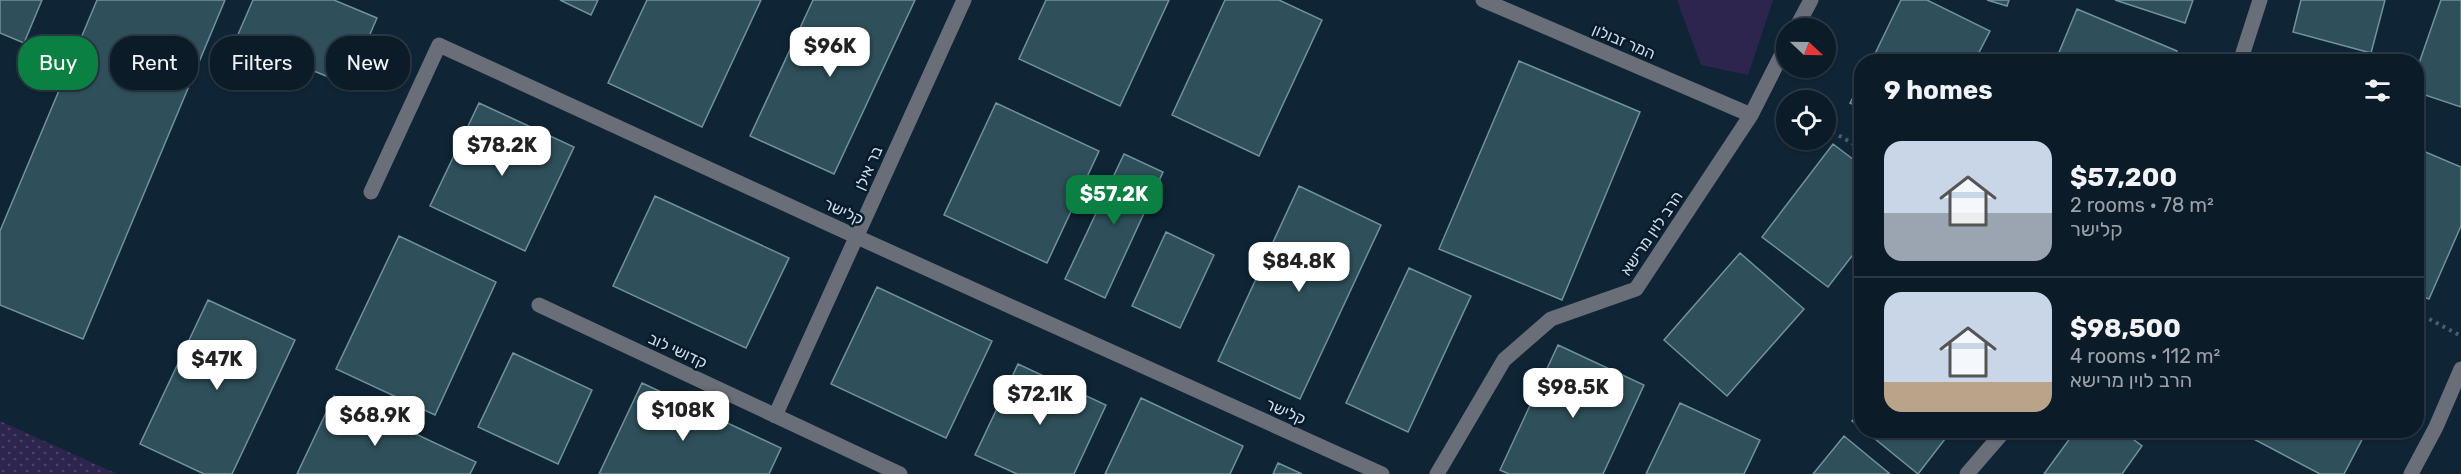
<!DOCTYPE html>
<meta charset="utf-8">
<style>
body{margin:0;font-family:Rubik,Heebo,sans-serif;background:#142430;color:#f1f3f6;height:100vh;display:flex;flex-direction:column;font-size:22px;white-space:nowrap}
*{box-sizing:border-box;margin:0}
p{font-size:20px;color:#9aa1a8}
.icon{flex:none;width:33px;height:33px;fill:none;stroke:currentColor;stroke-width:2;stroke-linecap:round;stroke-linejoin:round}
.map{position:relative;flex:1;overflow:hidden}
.details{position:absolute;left:1854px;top:54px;width:570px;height:384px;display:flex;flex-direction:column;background:#0b1b28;border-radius:24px;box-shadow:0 2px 4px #0004,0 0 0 2px #2b3945}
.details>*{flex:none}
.top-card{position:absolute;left:18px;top:36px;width:570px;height:54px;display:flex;gap:12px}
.needle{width:39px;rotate:112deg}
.buttons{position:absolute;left:1776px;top:18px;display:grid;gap:12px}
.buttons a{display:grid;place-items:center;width:60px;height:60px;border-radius:50%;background:#0b1b28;box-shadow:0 2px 4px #0004,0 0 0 2px #2b3945;font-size:30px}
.price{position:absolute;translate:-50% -51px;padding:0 14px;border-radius:12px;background:#fff;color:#222;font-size:20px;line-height:39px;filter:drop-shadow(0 2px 3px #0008)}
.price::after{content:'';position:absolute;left:50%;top:36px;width:18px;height:14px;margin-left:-9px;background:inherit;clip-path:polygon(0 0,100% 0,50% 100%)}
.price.on{background:#0b8043;color:#fff}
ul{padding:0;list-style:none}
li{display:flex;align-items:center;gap:18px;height:150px;padding:0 30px}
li+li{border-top:2px solid #2b3945}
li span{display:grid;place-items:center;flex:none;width:168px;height:120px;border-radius:18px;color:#555}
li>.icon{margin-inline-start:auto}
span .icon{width:72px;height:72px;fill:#fffc;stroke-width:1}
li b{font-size:26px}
h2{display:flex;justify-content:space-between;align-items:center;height:72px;padding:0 30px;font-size:26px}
.pill{padding:0 21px;border-radius:24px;background:#0b1b28;box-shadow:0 2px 4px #0004,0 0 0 2px #2b3945;font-size:21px;line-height:54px}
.pill.on{background:#0b8043;color:#fff}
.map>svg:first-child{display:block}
.grass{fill:url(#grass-dots)}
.green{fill:#2e254e}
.building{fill:#2f505b;stroke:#6f929d;stroke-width:1.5}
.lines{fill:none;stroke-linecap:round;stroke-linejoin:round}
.path{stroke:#4a5d6c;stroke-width:4;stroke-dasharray:3 4.5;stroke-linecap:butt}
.minor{stroke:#696e79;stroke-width:15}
.labels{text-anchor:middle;stroke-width:5;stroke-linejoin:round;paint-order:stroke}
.street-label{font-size:16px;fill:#cedbe7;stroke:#061b2b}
</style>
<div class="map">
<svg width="2461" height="474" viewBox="0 0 2461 474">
<defs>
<pattern id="grass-dots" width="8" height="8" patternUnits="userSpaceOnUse" patternTransform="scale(1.5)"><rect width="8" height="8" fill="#2e254e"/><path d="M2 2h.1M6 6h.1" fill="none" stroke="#4b4468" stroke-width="1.8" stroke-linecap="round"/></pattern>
</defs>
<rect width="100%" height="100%" fill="#0f2435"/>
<path class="grass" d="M 0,421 L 117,474 L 0,474 Z"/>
<path class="green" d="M 1677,0 L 1773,0 L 1748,75 L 1701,65 Z"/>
<path class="building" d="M 0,0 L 42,0 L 24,43 L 0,33 Z
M 97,0 L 225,0 L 83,339 L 0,305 L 0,231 Z
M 253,0 L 334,0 L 377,18 L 348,85 L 236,39 Z
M 560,0 L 598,0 L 591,15 Z
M 647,0 L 761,0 L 702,127 L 608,83 Z
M 813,0 L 915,0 L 834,174 L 750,136 Z
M 1046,0 L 1169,0 L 1120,106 L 1019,59 Z
M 1225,0 L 1279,0 L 1322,20 L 1259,156 L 1172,115 Z
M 1901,0 L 1927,0 L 1990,31 L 1974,62 L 1871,62 Z
M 1987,0 L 2009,0 L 2007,6 Z
M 2115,0 L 2193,0 L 2185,23 Z
M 2301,0 L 2385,0 L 2371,53 L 2293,32 Z
M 2441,0 L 2461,0 L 2461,107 L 2416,92 L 2416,72 Z
M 2077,9 L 2177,51 L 2173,62 L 2055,62 Z
M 1519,61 L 1640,112 L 1562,300 L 1439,249 Z
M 1862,80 L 1862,108 L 1850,103 Z
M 479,103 L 574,147 L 525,251 L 430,206 Z
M 996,103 L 1099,151 L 1047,263 L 944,215 Z
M 1833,144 L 1862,166 L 1862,243 L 1828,287 L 1762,237 Z
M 2416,148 L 2461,167 L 2461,226 L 2429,299 L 2416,294 Z
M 1124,154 L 1163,172 L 1105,298 L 1065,279 Z
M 1299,186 L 1381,225 L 1300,399 L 1218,361 Z
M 655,196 L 789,258 L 746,348 L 613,286 Z
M 1166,232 L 1214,255 L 1180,328 L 1132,306 Z
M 399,236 L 496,282 L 435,415 L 336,369 Z
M 1740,253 L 1804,309 L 1727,396 L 1664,340 Z
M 1409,268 L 1471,296 L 1408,432 L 1346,403 Z
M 877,287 L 992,341 L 946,438 L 831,384 Z
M 208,300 L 295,340 L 232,474 L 204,474 L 140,444 Z
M 1558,345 L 1644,385 L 1603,474 L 1509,474 L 1500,470 Z
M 513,353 L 592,390 L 558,464 L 478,427 Z
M 1018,364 L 1106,405 L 1074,474 L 1017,474 L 975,455 Z
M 642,383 L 781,448 L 769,474 L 599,474 Z
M 334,396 L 476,462 L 470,474 L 297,474 Z
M 1141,398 L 1243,446 L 1230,474 L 1105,474 Z
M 1680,403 L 1760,440 L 1744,474 L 1646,474 Z
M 1862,409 L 1862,429 L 1852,421 Z
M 1864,430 L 1952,430 L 1918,474 Z
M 2076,430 L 2121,430 L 2142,446 L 2122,474 L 2044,474 Z
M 2249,430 L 2367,430 L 2344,474 L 2320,474 L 2246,435 Z
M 1844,436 L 1890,474 L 1813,474 Z
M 1278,463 L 1302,474 L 1273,474 Z"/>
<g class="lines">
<path class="path" d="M 1826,128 L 1862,149
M 2416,312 L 2461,336"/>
<path class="minor" d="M 1483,0 L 1751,115
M 1796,28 L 1811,0
M 2240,62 L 2260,0
M 371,192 L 439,45 L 857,237 L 1382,474
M 539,305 L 900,474
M 775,416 L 964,0
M 1437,474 L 1504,360 L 1551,319 L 1636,289 L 1751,115 L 1786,46
M 1967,474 L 2005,430
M 2411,474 L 2436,427 L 2461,369"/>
</g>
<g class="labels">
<g class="street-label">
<text transform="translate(1624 41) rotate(23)" y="6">המר זבולון</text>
<text transform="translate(868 168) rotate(-66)" y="6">בר אילן</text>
<text transform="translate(844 211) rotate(25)" y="6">קלישר</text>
<text transform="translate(1651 233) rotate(-56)" y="6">הרב לוין מרישא</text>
<text transform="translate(678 350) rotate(25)" y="6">קדושי לוב</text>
<text transform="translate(1286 411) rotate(24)" y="6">קלישר</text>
</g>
</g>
</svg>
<div class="buttons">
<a><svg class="needle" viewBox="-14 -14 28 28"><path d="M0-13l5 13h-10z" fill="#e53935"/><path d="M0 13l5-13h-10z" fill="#9aa1a8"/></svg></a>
<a><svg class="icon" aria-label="locate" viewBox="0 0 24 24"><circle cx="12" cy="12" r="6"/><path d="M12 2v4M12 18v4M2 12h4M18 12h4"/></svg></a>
</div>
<b class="price" style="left:830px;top:78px">$96K</b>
<b class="price" style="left:502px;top:177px">$78.2K</b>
<b class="price on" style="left:1114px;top:226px">$57.2K</b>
<b class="price" style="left:1299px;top:293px">$84.8K</b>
<b class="price" style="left:217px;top:391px">$47K</b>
<b class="price" style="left:1573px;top:419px">$98.5K</b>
<b class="price" style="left:1040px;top:426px">$72.1K</b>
<b class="price" style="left:683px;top:442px">$108K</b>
<b class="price" style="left:375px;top:447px">$68.9K</b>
<div class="top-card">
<a class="pill on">Buy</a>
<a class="pill">Rent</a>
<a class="pill">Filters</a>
<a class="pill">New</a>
</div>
<section class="details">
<h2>9 homes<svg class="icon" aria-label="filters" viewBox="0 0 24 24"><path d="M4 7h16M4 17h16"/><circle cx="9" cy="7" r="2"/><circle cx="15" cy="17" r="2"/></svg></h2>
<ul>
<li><span style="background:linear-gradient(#c9d6e8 60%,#9aa5b1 0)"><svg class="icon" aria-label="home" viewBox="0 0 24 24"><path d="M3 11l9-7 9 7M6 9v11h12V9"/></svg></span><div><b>$57,200</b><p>2 rooms · 78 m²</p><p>קלישר</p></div></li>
<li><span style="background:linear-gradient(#c9d6e8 75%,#b9a48a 0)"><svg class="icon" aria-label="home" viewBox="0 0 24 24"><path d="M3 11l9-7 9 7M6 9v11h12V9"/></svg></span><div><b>$98,500</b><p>4 rooms · 112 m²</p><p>הרב לוין מרישא</p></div></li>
</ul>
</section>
</div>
